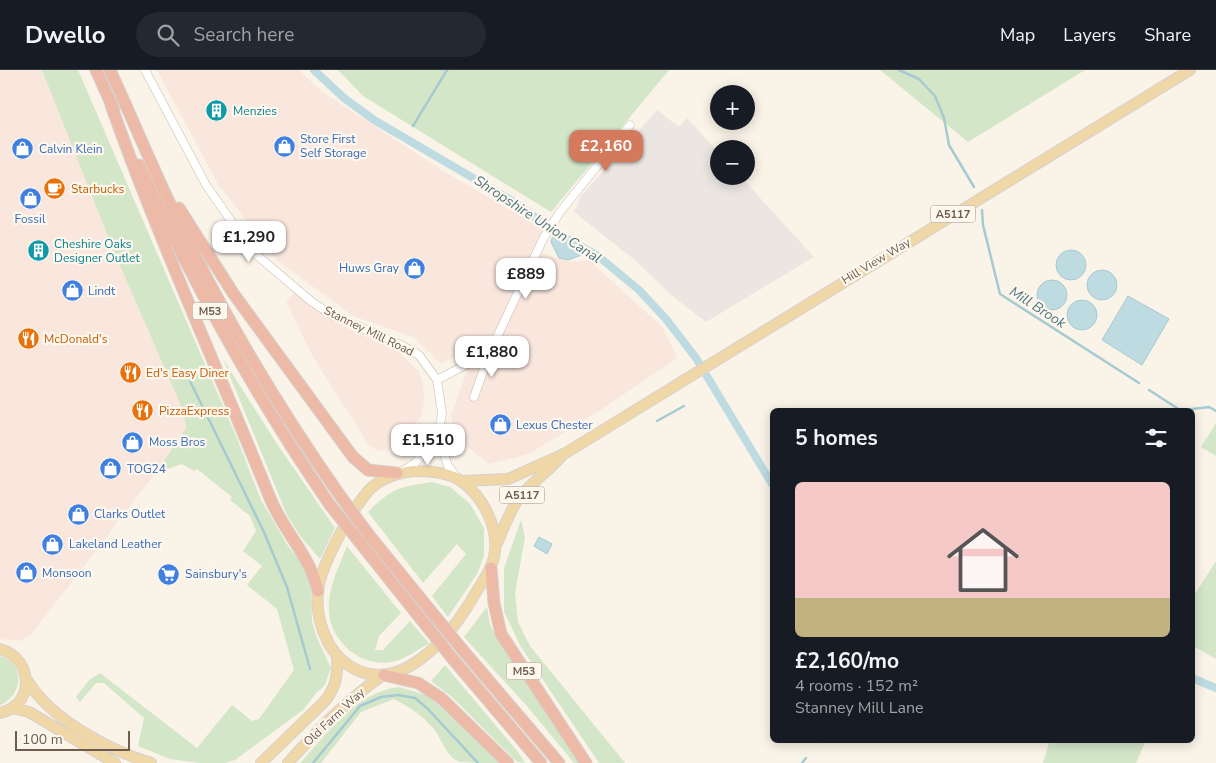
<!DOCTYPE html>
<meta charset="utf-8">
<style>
body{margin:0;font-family:"Nunito Sans",sans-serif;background:#242831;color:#f1f3f6;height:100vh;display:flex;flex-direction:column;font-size:19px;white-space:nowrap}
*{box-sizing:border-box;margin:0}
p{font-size:16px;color:#9ea1a6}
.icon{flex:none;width:28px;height:28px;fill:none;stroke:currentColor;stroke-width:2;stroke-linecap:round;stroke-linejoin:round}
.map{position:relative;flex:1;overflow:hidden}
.details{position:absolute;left:770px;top:338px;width:425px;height:335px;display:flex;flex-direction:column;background:#171b24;border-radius:8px;box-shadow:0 2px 12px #0003}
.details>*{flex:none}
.controls{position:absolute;left:710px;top:15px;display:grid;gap:10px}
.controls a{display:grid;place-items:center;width:45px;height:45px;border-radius:50%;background:#171b24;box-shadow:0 2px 12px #0003;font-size:25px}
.scale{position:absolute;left:15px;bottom:12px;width:115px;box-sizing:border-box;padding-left:5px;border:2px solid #705c4f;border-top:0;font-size:14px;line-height:18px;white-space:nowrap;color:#705c4f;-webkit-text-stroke:4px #fdf7ee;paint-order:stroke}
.price{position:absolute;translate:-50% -42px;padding:0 11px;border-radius:10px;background:#fff;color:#222;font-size:16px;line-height:32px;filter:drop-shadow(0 1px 2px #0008)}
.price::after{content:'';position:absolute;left:50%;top:30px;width:15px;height:11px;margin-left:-8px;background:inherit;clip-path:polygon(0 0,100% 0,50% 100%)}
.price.active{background:#d5795c;color:#fff}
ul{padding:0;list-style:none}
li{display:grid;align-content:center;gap:10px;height:265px;padding:0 25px}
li+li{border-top:1px solid #363941}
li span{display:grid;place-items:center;height:155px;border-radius:8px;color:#555}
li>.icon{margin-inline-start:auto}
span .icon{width:90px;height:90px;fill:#fffc;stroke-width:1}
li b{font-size:21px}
h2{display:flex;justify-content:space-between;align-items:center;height:60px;padding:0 25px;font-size:21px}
header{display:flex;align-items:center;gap:30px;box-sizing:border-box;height:70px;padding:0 25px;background:#171b24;border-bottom:1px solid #363941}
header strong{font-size:24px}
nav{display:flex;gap:28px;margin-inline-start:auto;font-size:18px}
.search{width:350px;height:45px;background:#242831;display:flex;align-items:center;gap:12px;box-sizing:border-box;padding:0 18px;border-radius:28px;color:#9ea1a6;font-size:19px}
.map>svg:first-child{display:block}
.commercial{fill:#f9e6dd}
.industrial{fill:#ebe6e1}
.green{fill:#d3e6c8}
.water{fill:#bedbe1;stroke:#a6cad1}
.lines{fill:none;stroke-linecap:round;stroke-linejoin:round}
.stream{stroke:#a6cad1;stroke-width:2.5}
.canal{stroke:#bedbe1;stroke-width:8}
.minor-casing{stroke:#cabbaf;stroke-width:9}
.major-casing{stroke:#d7d1ce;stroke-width:12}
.highway-casing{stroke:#d7d1ce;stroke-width:13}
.minor{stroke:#fff;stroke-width:8}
.major{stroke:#f0d7a8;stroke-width:10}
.highway{stroke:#ecbaa6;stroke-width:11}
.highway-bridge-casing{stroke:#d7d1ce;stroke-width:13;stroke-linecap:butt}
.highway-bridge{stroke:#ecbaa6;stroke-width:11}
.labels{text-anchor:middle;stroke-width:4.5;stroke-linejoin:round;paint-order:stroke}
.shield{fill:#fdf7ee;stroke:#9a8a7f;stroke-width:1}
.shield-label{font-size:11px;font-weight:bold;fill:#705c4f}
.culture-label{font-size:12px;fill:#0d838f;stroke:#fdf7ee;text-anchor:start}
.shop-label{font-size:12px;fill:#366cbe;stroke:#fdf7ee;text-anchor:start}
.food-label{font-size:12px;fill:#c56008;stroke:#fdf7ee;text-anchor:start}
.street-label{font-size:12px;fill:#705c4f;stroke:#fdf7ee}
.water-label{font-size:14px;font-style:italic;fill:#4c7781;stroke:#fdf7ee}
</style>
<header>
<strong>Dwello</strong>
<div class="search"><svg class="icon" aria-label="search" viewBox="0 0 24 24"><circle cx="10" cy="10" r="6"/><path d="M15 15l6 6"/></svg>Search here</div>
<nav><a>Map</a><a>Layers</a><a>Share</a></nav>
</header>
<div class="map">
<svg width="1216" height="693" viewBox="0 0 1216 693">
<rect width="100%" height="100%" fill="#faf3e8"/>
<path class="commercial" d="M 0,0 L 42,0 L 115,184 L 179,329 L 183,340 L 186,358 L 176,376 L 31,565 L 19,571 L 0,569 Z
M 157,0 L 299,0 L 322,22 L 440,99 L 543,159 L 492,269 L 483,276 L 440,293 L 413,267 L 353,246 L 277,190 L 218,114 Z
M 542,183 L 570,192 L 589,190 L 663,258 L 677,288 L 599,341 L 529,384 L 489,394 L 457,369 L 451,346 L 468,298 L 495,281 L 534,194 Z
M 294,223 L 317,240 L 349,258 L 394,277 L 419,302 L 423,314 L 424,332 L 421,347 L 406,366 L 391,379 L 379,381 L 369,375 L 313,287 L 286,231 Z"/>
<path class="industrial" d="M 657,40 L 679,57 L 687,48 L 719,83 L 719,106 L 740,106 L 814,187 L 706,252 L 671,225 L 636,191 L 574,142 L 581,126 Z"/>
<path class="green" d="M 42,0 L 78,0 L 236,366 L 261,430 L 288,476 L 303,495 L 311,512 L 312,552 L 317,568 L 331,598 L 325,615 L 317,622 L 303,640 L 235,690 L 225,693 L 199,693 L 170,689 L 138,676 L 144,648 L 104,613 L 96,613 L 80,632 L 76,627 L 89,610 L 100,603 L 197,678 L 232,635 L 252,651 L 259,649 L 294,600 L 277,539 L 247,515 L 262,496 L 243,481 L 256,461 L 250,446 L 230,430 L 232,427 L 197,399 L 194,401 L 182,394 L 167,399 L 162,394 L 186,358 L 183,340 L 115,184 Z
M 338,0 L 669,0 L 551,142 L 363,26 Z
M 880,0 L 1085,0 L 968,72 Z
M 223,289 L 277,374 L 335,458 L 320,489 L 301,467 L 287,445 Z
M 1216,353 L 1216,386 L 1201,377 Z
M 432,412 L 450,417 L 470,434 L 484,458 L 484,486 L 477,504 L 448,547 L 432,526 L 466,484 L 457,474 L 423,513 L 368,442 C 392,418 399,417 432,412 Z
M 521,450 L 525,467 L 515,523 L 518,552 L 530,576 L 625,693 L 599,693 L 521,577 L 504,542 L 504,498 Z
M 347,476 L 401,543 L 379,566 L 375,580 L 383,580 L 410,551 L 429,573 C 418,580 407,588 395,591 C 364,600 331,573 329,542 C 327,519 339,497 347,476 Z
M 1216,491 L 1216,589 L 1193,576 L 1193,527 Z
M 487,537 L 490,555 L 499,572 L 581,693 L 574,693 L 527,636 L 464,567 Z
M 0,586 C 26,594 23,626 0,635 Z
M 445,595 L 518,682 L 525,693 L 517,692 L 452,627 L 431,611 Z
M 399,617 L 429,626 L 500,693 C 488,693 472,693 461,692 C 445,688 442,667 432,657 C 421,644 409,637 394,629 L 361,642 L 321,693 L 300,693 C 328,663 356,622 399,617 Z
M 1050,670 L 1146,670 L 1136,693 L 1043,693 Z"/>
<path class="water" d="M 554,161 L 590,182 L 568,190 L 559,188 L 551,172 Z
M1056 195a15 15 0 1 1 30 0a15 15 0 1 1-30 0Z
M1087 215a15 15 0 1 1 30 0a15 15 0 1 1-30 0Z
M1037 225a15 15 0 1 1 30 0a15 15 0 1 1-30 0Z
M 1128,226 L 1169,249 L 1142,295 L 1102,270 Z
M1067 245a15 15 0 1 1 30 0a15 15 0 1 1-30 0Z
M 539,467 L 552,474 L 547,484 L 534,476 Z"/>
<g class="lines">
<path class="stream" d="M 899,0 L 919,9 L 935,26 L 944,48 L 949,75 L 974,117
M 413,56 L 447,0
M 982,140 L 983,155 L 1000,224 L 1139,313
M 190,311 L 263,460 L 287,517 L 310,599
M 1149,320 L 1180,340
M 1184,340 L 1209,337 L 1216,341
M 657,351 L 684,336
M 821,672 L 823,670
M 313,693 L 360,636 L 381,627 L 398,625 L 415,628 L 427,638 L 478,693
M 802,693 L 806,688"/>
<path class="canal" d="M 314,0 L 344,28 L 374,50 L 514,132 L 554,161 L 598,186 L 639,220 L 666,249 L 696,288 L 772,414
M 1192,608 L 1216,618"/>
<defs>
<path id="minor" d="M 145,0 L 206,115 L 252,181 L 312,232 L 332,245 L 399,274 L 419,285 L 437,310 L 442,343 L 438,367 L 448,396 L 457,408
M 437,310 L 490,282
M 474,327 L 490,282 L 543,169 L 560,142 L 630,55
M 401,402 L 415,393 L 438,367"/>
<path id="major" d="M 413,401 C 428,401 449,402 461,411 C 484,427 500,460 494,487 C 491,501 482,512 475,524 C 452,564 400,630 348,595 C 326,580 315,548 318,521 C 321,494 351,441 369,420 C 381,408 397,403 413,401 Z
M 462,411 L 508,409 L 564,384 L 1190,0
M 497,473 C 504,458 509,442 519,428 C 532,411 550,401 563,384
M 0,579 C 33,588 36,635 0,643
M 27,610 C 50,649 109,680 151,693
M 12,638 L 29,642 L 115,693
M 261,693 L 326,630 C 336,616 338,605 337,587
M 288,693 C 317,660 347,630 383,605"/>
<path id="highway" d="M 96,0 L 114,40
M 110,0 C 135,54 157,109 184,163 C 229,255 282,343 341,427
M 111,35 C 158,168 217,297 270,428 C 283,461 310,485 318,521
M 139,95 C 194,215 255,326 330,435
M 179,138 L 233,223 L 353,387 L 368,400 L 397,403
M 491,498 L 494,533 L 501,564 L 586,693
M 461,578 L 559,693
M 452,588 L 541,693
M 384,605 L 418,613 L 441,628 L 508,693"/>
</defs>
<use href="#minor" class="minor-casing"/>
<use href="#major" class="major-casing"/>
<use href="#highway" class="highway-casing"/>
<use href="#minor" class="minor"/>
<use href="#major" class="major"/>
<use href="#highway" class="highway"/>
<defs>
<path id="highway-bridge" d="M 341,427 L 369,465 L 461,578
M 330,435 L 452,588"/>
</defs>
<use href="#highway-bridge" class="highway-bridge-casing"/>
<use href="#highway-bridge" class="highway-bridge"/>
</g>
<defs>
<symbol id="building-disc" viewBox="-11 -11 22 22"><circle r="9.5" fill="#0f9aa8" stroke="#fdf7ee"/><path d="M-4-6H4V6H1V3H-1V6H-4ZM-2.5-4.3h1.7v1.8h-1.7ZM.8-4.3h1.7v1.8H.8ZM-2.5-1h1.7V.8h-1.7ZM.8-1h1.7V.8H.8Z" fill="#fff"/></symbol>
<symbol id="shop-disc" viewBox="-11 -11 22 22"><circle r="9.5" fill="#3f7fe0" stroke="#fdf7ee"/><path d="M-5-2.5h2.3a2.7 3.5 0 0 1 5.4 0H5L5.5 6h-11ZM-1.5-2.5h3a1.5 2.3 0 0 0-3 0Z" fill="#fff"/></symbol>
<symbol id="cafe-disc" viewBox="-11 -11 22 22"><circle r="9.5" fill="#e8710a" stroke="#fdf7ee"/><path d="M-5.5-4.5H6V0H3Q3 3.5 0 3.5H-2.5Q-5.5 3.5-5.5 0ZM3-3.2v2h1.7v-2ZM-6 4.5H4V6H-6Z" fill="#fff"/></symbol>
<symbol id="restaurant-disc" viewBox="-11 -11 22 22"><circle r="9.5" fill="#e8710a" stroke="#fdf7ee"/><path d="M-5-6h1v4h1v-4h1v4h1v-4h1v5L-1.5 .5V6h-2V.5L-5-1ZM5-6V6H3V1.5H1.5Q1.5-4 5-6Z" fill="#fff"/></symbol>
<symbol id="supermarket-disc" viewBox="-11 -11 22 22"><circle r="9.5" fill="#3f7fe0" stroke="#fdf7ee"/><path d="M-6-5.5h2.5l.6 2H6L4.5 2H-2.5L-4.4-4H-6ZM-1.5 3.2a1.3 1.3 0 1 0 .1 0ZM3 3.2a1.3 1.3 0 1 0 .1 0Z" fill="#fff"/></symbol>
</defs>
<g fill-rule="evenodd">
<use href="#building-disc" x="204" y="28" width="25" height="25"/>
<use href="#shop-disc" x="272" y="64" width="25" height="25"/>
<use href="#shop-disc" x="10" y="66" width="25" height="25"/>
<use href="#cafe-disc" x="42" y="106" width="25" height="25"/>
<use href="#shop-disc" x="18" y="116" width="25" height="25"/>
<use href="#building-disc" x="26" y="168" width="25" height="25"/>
<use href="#shop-disc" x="402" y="186" width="25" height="25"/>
<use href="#shop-disc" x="60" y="208" width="25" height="25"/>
<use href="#restaurant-disc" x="16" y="256" width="25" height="25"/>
<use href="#restaurant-disc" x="118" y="290" width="25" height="25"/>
<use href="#restaurant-disc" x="130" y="328" width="25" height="25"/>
<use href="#shop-disc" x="488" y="342" width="25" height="25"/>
<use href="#shop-disc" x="120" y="360" width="25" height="25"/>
<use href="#shop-disc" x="98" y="386" width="25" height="25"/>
<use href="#shop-disc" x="66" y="432" width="25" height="25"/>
<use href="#shop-disc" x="40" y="462" width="25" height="25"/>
<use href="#shop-disc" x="14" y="490" width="25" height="25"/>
<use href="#supermarket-disc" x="156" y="492" width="25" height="25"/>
</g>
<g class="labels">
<g class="shield">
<rect x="930.5" y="135.5" width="45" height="17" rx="4"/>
<rect x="192.5" y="232.5" width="35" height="17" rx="4"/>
<rect x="499.5" y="416.5" width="45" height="17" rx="4"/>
<rect x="506.5" y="592.5" width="35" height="17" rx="4"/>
</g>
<g class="shield-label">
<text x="953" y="148">A5117</text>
<text x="210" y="245">M53</text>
<text x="522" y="429">A5117</text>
<text x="524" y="605">M53</text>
</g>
<g class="culture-label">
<text x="233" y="45">Menzies</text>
<text x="54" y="178">Cheshire Oaks<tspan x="54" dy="14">Designer Outlet</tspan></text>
</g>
<g class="shop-label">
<text x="300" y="73">Store First<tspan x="300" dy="14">Self Storage</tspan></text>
<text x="39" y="83">Calvin Klein</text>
<text x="30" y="153" text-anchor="middle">Fossil</text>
<text x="399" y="202" text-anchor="end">Huws Gray</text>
<text x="88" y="225">Lindt</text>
<text x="516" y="359">Lexus Chester</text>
<text x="149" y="376">Moss Bros</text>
<text x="127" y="403">TOG24</text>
<text x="94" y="448">Clarks Outlet</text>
<text x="69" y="478">Lakeland Leather</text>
<text x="42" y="507">Monsoon</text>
<text x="185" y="508">Sainsbury's</text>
</g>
<g class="food-label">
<text x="71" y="123">Starbucks</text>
<text x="44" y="273">McDonald's</text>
<text x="146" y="307">Ed's Easy Diner</text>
<text x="159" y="345">PizzaExpress</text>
</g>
<g class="street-label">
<text transform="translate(876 191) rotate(-31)" y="4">Hill View Way</text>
<text transform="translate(369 261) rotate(26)" y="4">Stanney Mill Road</text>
<text transform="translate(334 647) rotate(-43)" y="4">Old Farm Way</text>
</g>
<g class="water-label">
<text transform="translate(538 149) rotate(33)" y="5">Shropshire Union Canal</text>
<text transform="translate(1038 237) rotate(33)" y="5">Mill Brook</text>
</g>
</g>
</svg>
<div class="controls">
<a>+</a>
<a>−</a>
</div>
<div class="scale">100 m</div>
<b class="price active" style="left:606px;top:102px">£2,160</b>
<b class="price" style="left:249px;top:193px">£1,290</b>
<b class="price" style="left:526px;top:230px">£889</b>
<b class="price" style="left:492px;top:308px">£1,880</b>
<b class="price" style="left:428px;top:396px">£1,510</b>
<section class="details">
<h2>5 homes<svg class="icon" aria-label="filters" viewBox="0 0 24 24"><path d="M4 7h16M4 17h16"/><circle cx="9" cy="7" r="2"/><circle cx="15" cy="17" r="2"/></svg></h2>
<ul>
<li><span style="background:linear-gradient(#f6c9c9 75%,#c2b280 0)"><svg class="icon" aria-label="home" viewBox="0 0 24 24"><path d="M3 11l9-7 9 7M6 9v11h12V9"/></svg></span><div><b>£2,160/mo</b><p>4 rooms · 152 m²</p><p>Stanney Mill Lane</p></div></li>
</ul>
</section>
</div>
